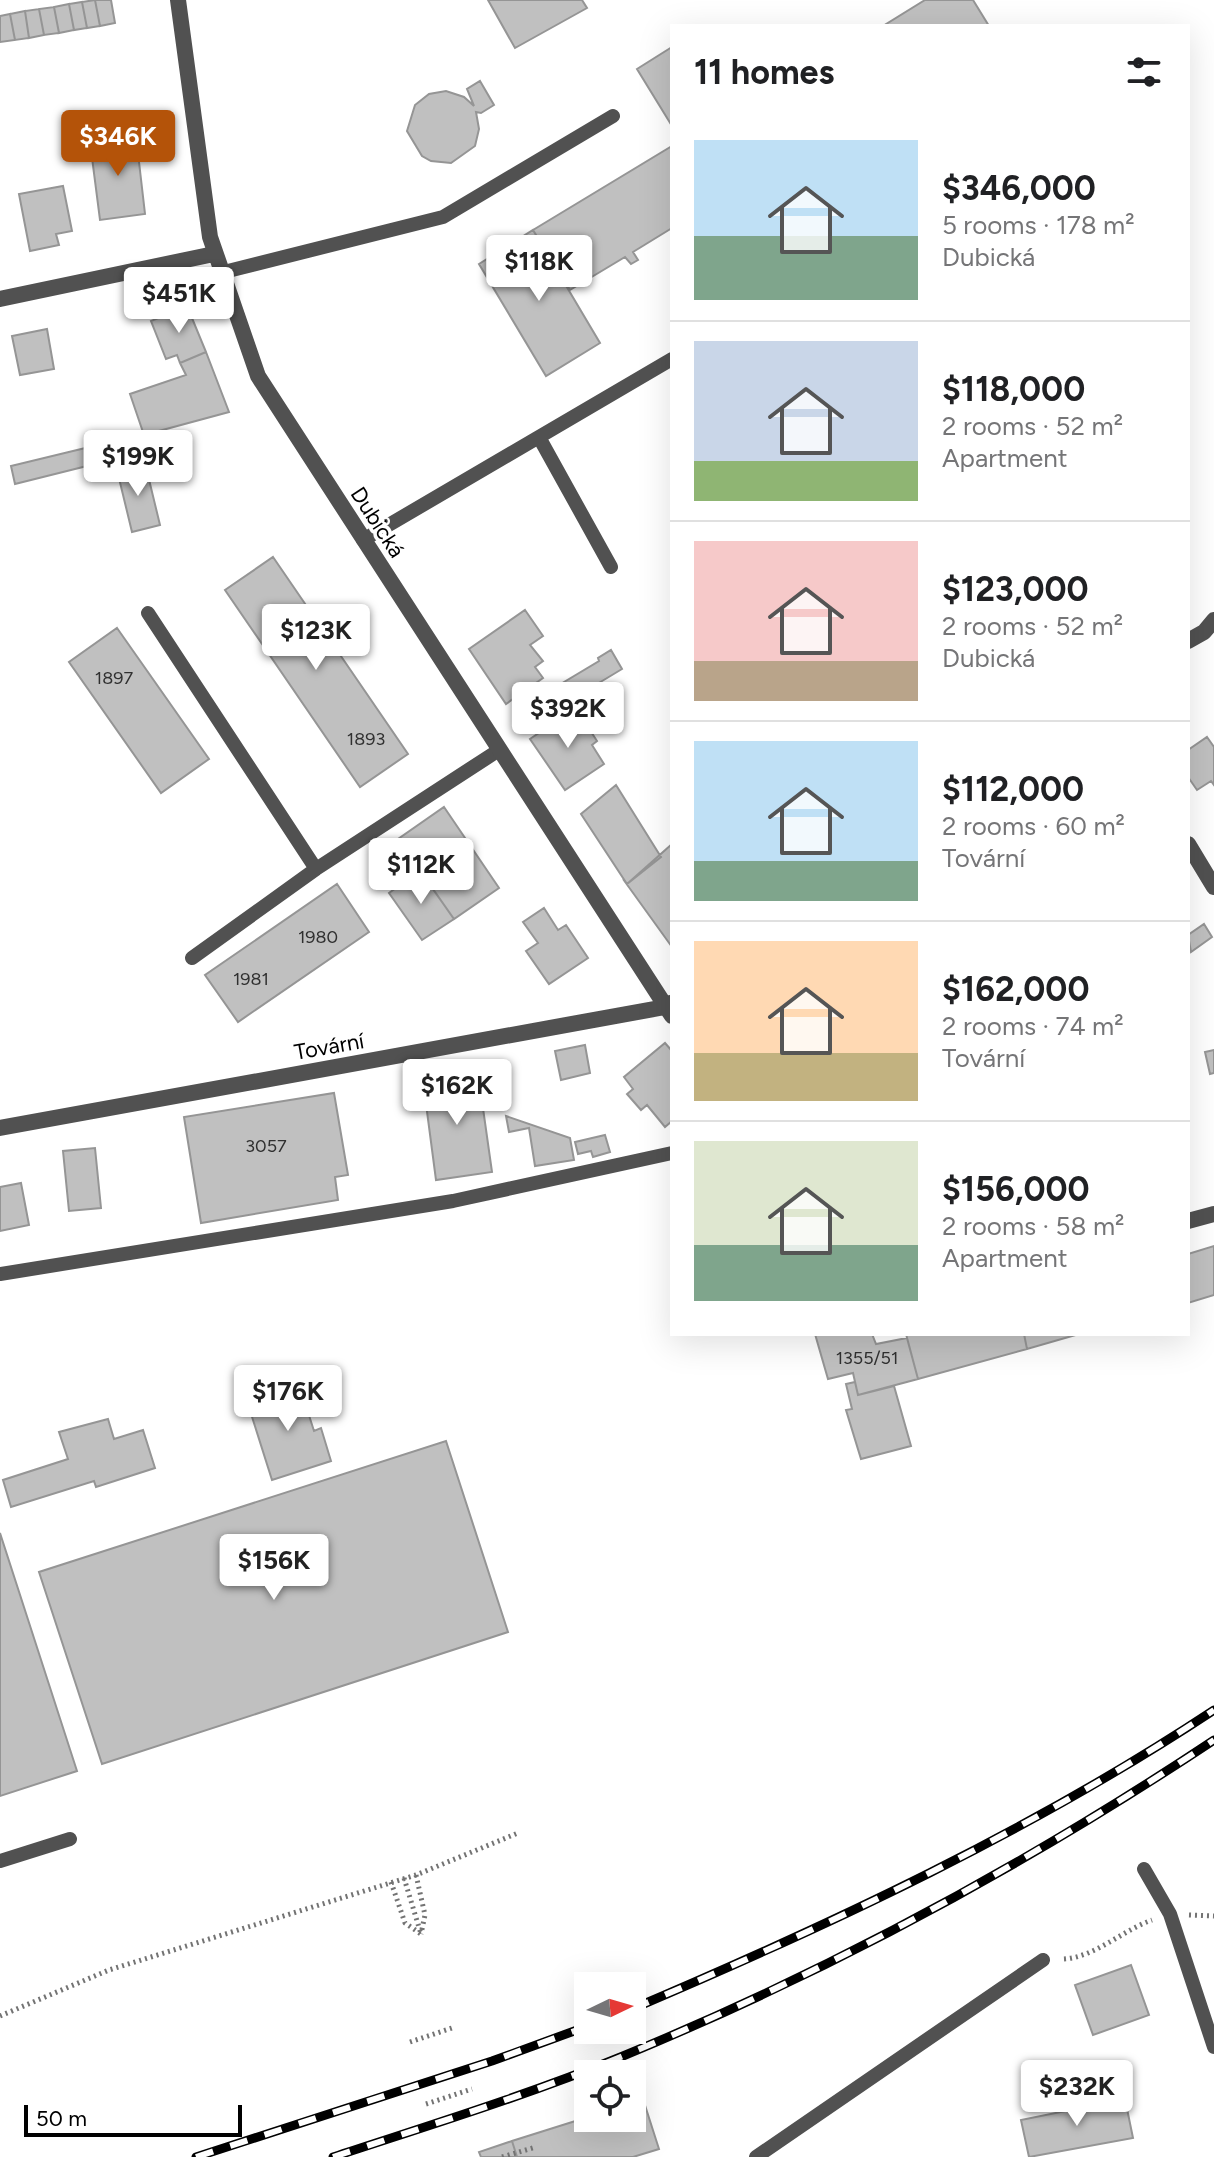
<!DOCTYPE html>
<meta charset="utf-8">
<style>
body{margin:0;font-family:Figtree,sans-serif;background:#f6f6f6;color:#202124;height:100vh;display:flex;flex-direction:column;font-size:30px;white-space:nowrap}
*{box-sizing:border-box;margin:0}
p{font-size:26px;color:#757577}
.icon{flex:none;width:44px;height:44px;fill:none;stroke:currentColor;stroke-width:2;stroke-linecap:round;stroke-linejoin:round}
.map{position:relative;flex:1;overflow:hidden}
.side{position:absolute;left:670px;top:24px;width:520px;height:1312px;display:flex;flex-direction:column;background:#fff;border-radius:0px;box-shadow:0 8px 32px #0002}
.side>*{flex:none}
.needle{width:52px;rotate:85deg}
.buttons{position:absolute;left:574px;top:1972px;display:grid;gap:16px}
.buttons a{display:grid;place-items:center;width:72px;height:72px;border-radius:0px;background:#fff;box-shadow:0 8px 32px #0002;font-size:40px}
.scale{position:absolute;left:24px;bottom:20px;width:218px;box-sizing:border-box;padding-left:8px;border:4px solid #000;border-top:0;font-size:22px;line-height:28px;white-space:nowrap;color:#000;-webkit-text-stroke:6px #fff;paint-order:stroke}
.price{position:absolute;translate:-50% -68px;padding:0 18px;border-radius:8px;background:#fff;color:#222;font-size:26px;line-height:52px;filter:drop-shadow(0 2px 4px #0008)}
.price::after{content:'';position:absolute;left:50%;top:48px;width:24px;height:18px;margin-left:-12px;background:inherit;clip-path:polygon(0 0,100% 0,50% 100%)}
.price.current{background:#b45309;color:#fff}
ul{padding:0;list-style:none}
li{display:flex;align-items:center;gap:24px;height:200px;padding:0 24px}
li+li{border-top:2px solid #e0e0e0}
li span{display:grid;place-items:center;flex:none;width:224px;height:160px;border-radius:0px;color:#555}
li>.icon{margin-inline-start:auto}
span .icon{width:96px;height:96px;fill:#fffc;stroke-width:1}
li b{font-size:34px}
h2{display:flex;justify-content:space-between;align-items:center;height:96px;padding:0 24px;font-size:34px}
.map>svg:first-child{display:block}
.building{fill:#c0c0c0;stroke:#959595;stroke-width:2}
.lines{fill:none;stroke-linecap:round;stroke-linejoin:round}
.path{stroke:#737373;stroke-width:5;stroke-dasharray:2 4;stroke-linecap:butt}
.service{stroke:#515151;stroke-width:14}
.minor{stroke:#515151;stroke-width:16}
.rail-casing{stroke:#000;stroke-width:9}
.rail{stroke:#fff;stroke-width:6;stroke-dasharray:18;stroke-linecap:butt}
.labels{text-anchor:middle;stroke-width:7;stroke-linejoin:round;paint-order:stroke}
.number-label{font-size:18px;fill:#303030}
.street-label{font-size:22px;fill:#000;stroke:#fff}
</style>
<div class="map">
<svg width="1214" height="2157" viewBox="0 0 1214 2157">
<rect width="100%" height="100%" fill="#fff"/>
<path class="building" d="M 95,0 L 111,0 L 115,23 L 100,26 Z
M 95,0 L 100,26 L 87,28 L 82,2 Z
M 488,0 L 582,0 L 587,8 L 515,48 Z
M 925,0 L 973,0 L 989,26 L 883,26 Z
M 82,2 L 87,28 L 74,30 L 69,4 Z
M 69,4 L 74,30 L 59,33 L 54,7 Z
M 54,7 L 59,33 L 44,35 L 39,9 Z
M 39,9 L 44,35 L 29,38 L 25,11 Z
M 25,11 L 29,38 L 15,40 L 10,14 Z
M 10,14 L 15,40 L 0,42 L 0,16 Z
M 672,47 L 672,126 L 637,69 Z
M 480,81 L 494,105 L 481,113 L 476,112 L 479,129 L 475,146 L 451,163 L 431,161 L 422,156 L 407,131 L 415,105 L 429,94 L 446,91 L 464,97 L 474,106 L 467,89 Z
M 136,136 L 145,214 L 100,220 L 90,142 Z
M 672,146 L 672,228 L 633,252 L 638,260 L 631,264 L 625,257 L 570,290 L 533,230 Z
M 63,186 L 72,231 L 56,234 L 59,245 L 30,251 L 19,194 Z
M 533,230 L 600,343 L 546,376 L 479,264 Z
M 187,306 L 206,352 L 180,363 L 177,355 L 166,359 L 151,321 Z
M 47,329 L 54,369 L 20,375 L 12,336 Z
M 206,352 L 229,412 L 144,435 L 130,394 L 186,375 L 180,363 Z
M 139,435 L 143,452 L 15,484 L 11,466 Z
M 145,463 L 160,525 L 132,532 L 117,470 Z
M 273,557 L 408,754 L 360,787 L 225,590 Z
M 525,610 L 543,636 L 530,645 L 543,661 L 535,667 L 543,678 L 506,704 L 469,649 Z
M 117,628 L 209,759 L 161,793 L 69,662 Z
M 611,650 L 622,669 L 564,704 L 554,688 L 599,661 L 598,658 Z
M 570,712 L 580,728 L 586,724 L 597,741 L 592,745 L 604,764 L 565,790 L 530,739 Z
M 1207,737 L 1214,747 L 1214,785 L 1211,781 L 1197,790 L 1188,777 L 1188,750 Z
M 616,785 L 661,857 L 627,884 L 581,814 Z
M 444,807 L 499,888 L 454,919 L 398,839 Z
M 672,844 L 672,947 L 623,879 L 627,884 Z
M 420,871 L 454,919 L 422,940 L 389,893 Z
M 337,884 L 369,932 L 238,1022 L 205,975 Z
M 544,908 L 558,930 L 566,925 L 588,958 L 549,984 L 526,951 L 538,943 L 523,922 Z
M 1204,924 L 1212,937 L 1191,952 L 1188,935 Z
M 665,1043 L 672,1051 L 672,1121 L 665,1127 L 647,1105 L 641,1110 L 627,1094 L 633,1089 L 624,1077 Z
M 585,1045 L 590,1073 L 561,1080 L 555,1051 Z
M 1214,1050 L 1214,1073 L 1210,1074 L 1205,1052 Z
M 478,1073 L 492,1172 L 436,1180 L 423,1081 Z
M 334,1093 L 348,1175 L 335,1177 L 338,1200 L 201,1223 L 184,1117 Z
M 506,1116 L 570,1138 L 574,1160 L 535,1166 L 529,1128 L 509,1132 Z
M 605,1135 L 610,1152 L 593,1157 L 591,1151 L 578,1154 L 575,1142 Z
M 95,1148 L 101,1208 L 69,1211 L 63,1151 Z
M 21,1183 L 29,1225 L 0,1231 L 0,1187 Z
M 1214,1246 L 1214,1295 L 1188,1303 L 1188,1254 Z
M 815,1334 L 872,1334 L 876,1344 L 907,1338 L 918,1379 L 858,1395 L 853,1373 L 828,1379 Z
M 906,1334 L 1024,1334 L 1027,1349 L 918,1379 Z
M 1024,1334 L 1079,1334 L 1027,1349 Z
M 855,1382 L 858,1395 L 894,1386 L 911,1446 L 861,1459 L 846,1410 L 852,1409 L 846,1384 Z
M 299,1384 L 314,1431 L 321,1428 L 331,1461 L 272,1480 L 247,1401 Z
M 108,1419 L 114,1439 L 143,1430 L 155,1468 L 96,1487 L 94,1481 L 11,1507 L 3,1480 L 68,1459 L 59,1432 Z
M 446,1441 L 508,1632 L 102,1764 L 39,1572 Z
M 0,1533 L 77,1771 L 0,1796 Z
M 1131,1965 L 1149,2015 L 1093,2035 L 1075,1985 Z
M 643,2099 L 659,2149 L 633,2157 L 517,2157 L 512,2141 L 588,2117 L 632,2118 L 632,2102 Z
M 1125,2099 L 1133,2138 L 1029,2157 L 1021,2120 Z
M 512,2141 L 517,2157 L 481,2157 L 479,2152 Z"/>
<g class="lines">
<path class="path" d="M 416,1875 L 425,1915 L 421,1934
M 404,1878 L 421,1934
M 391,1882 L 405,1923 L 421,1934
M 1189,1915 L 1214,1916
M 1064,1959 C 1095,1957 1123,1930 1152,1920
M 0,2016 L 109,1970 L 416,1875 L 518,1833
M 410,2042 L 452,2028
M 426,2104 L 472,2089
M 502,2157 L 536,2147"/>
<path class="service" d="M 220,273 L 443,217 L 613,116
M 540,439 L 611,567
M 363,540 L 672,359
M 148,613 L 316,869
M 192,958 L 316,869 L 499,750
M 0,1274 L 453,1201 L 672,1153
M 0,1861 L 70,1839
M 1144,1869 L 1170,1914 L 1214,2047
M 756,2157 L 1043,1960"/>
<path class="minor" d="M 178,0 L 210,237 L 258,376 L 672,1016
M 0,299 L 214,254
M 1188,641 L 1204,632 L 1214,620
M 1188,844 L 1214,887
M 0,1128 L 665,1007 L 670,1003
M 1188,1221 L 1214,1214"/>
<defs>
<path id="rail" d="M 632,2009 C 834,1923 1031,1831 1214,1710
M 196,2157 L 492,2061 L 588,2026
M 333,2157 C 430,2125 528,2095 623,2056 C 829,1971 1029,1863 1214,1740"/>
</defs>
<use href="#rail" class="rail-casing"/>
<use href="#rail" class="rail"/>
</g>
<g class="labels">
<g class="number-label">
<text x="114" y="684">1897</text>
<text x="366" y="745">1893</text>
<text x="318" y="943">1980</text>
<text x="251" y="985">1981</text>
<text x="266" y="1152">3057</text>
<text x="867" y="1364">1355/51</text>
</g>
<g class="street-label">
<text transform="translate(378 522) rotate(57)" y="8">Dubická</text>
<text transform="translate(329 1046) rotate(-10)" y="8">Tovární</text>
</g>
</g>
</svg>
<div class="buttons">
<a><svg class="needle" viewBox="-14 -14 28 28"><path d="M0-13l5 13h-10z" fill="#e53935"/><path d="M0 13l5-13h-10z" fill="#757577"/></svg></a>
<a><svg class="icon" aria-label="locate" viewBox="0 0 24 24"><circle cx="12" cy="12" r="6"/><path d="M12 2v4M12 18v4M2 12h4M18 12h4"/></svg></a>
</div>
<div class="scale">50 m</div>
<b class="price current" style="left:118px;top:178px">$346K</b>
<b class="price" style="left:539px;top:303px">$118K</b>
<b class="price" style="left:179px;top:335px">$451K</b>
<b class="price" style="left:138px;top:498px">$199K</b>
<b class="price" style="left:316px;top:672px">$123K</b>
<b class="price" style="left:568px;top:750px">$392K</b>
<b class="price" style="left:421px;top:906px">$112K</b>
<b class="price" style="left:457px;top:1127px">$162K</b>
<b class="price" style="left:288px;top:1433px">$176K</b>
<b class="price" style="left:274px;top:1602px">$156K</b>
<b class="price" style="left:1077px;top:2128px">$232K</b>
<section class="side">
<h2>11 homes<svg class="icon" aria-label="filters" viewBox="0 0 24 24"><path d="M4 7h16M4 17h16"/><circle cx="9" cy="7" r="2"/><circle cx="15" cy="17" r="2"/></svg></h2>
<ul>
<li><span style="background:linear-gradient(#bfe0f5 60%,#7fa58c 0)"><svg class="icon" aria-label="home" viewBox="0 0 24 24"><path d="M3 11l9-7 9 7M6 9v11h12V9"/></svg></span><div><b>$346,000</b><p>5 rooms · 178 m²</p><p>Dubická</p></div></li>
<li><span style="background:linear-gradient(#c9d6e8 75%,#8fb573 0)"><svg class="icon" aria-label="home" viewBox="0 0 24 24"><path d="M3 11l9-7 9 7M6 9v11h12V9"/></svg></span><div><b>$118,000</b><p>2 rooms · 52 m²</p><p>Apartment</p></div></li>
<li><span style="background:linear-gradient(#f6c9c9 75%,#b9a48a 0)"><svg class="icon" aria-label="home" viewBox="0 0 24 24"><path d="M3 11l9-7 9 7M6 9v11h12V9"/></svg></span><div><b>$123,000</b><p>2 rooms · 52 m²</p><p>Dubická</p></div></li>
<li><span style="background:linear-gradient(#bfe0f5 75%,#7fa58c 0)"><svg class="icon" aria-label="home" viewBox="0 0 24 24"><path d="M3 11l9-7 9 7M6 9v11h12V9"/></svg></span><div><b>$112,000</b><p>2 rooms · 60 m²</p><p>Tovární</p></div></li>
<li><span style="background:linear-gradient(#ffd9b3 70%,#c2b280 0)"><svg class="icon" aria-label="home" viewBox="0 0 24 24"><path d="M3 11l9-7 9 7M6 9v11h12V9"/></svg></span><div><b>$162,000</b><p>2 rooms · 74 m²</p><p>Tovární</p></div></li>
<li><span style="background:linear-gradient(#dfe7d0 65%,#7fa58c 0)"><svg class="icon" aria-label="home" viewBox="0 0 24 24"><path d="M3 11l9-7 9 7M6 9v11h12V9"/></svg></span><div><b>$156,000</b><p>2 rooms · 58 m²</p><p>Apartment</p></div></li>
</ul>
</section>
</div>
